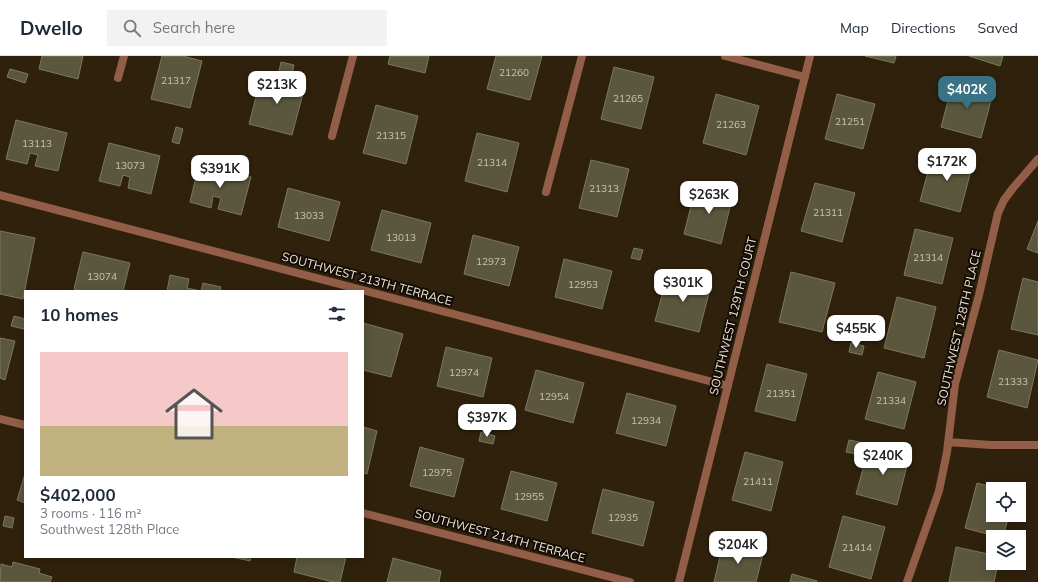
<!DOCTYPE html>
<meta charset="utf-8">
<style>
body{margin:0;font-family:Mulish,sans-serif;background:#f2f2f3;color:#1f2937;height:100vh;display:flex;flex-direction:column;font-size:15px;white-space:nowrap}
*{box-sizing:border-box;margin:0}
p{font-size:13px;color:#747a83}
.icon{flex:none;width:22px;height:22px;fill:none;stroke:currentColor;stroke-width:2;stroke-linecap:round;stroke-linejoin:round}
.map{position:relative;flex:1;overflow:hidden}
.details{position:absolute;left:24px;top:234px;width:340px;height:268px;display:flex;flex-direction:column;background:#fff;border-radius:0px;box-shadow:0 2px 10px #0003}
.details>*{flex:none}
.fabs{position:absolute;left:986px;top:426px;display:grid;gap:8px}
.fabs a{display:grid;place-items:center;width:40px;height:40px;border-radius:0px;background:#fff;box-shadow:0 2px 10px #0003;font-size:20px}
.price{position:absolute;translate:-50% -34px;padding:0 9px;border-radius:8px;background:#fff;color:#222;font-size:13px;line-height:26px;filter:drop-shadow(0 1px 2px #0008)}
.price::after{content:'';position:absolute;left:50%;top:24px;width:12px;height:9px;margin-left:-6px;background:inherit;clip-path:polygon(0 0,100% 0,50% 100%)}
.price.on{background:#397185;color:#fff}
ul{padding:0;list-style:none}
li{display:grid;align-content:center;gap:8px;height:212px;padding:0 16px}
li+li{border-top:1px solid #e0e1e3}
li span{display:grid;place-items:center;height:124px;border-radius:0px;color:#555}
li>.icon{margin-inline-start:auto}
span .icon{width:72px;height:72px;fill:#fffc;stroke-width:1}
li b{font-size:17px}
h2{display:flex;justify-content:space-between;align-items:center;height:48px;padding:0 16px;font-size:17px}
header{display:flex;align-items:center;gap:24px;box-sizing:border-box;height:56px;padding:0 20px;background:#fff;border-bottom:1px solid #e0e1e3}
header strong{font-size:19px}
nav{display:flex;gap:22px;margin-inline-start:auto;font-size:14px}
.search{width:280px;height:36px;background:#f2f2f3;display:flex;align-items:center;gap:10px;box-sizing:border-box;padding:0 14px;border-radius:0px;color:#747a83;font-size:15px}
.map>svg:first-child{display:block}
.building{fill:#5a573d;stroke:#7c785d}
.lines{fill:none;stroke-linecap:round;stroke-linejoin:round}
.minor{stroke:#935e47;stroke-width:8}
.labels{text-anchor:middle;stroke-width:4;stroke-linejoin:round;paint-order:stroke}
.number-label{font-size:10px;fill:#cac2b2}
.street-label{font-size:12px;fill:#f0e5d9;stroke:#130c05}
</style>
<header>
<strong>Dwello</strong>
<div class="search"><svg class="icon" aria-label="search" viewBox="0 0 24 24"><circle cx="10" cy="10" r="6"/><path d="M15 15l6 6"/></svg>Search here</div>
<nav><a>Map</a><a>Directions</a><a>Saved</a></nav>
</header>
<div class="map">
<svg width="1038" height="526" viewBox="0 0 1038 526">
<rect width="100%" height="100%" fill="#30210d"/>
<path class="building" d="M 42,0 L 83,0 L 78,23 L 39,13 Z
M 162,0 L 183,0 L 202,5 L 190,52 L 151,43 Z
M 390,0 L 429,0 L 425,17 L 388,8 Z
M 496,0 L 542,0 L 530,44 L 487,33 Z
M 865,0 L 896,0 L 894,7 Z
M 969,0 L 1003,0 L 1000,10 Z
M 281,6 L 294,9 L 292,19 L 279,15 Z
M 614,11 L 654,21 L 641,73 L 601,63 Z
M 10,13 L 28,18 L 25,27 L 7,21 Z
M 262,18 L 305,30 L 292,79 L 249,68 Z
M 953,26 L 993,37 L 981,82 L 941,71 Z
M 716,38 L 759,50 L 746,99 L 703,87 Z
M 837,38 L 875,48 L 863,93 L 825,83 Z
M 376,49 L 418,60 L 406,108 L 363,97 Z
M 16,64 L 67,77 L 58,115 L 35,110 L 38,99 L 30,97 L 27,108 L 6,103 Z
M 176,71 L 183,73 L 179,88 L 172,86 Z
M 477,77 L 519,87 L 507,136 L 465,125 Z
M 109,87 L 160,100 L 151,138 L 128,132 L 130,121 L 123,119 L 120,130 L 99,125 Z
M 933,97 L 973,107 L 960,156 L 920,145 Z
M 591,104 L 629,113 L 617,161 L 579,152 Z
M 199,108 L 251,121 L 241,159 L 218,153 L 221,142 L 213,140 L 211,152 L 190,146 Z
M 815,127 L 855,137 L 842,186 L 801,175 Z
M 696,130 L 733,139 L 721,188 L 684,178 Z
M 288,132 L 340,146 L 329,185 L 278,171 Z
M 382,154 L 431,167 L 421,207 L 371,194 Z
M 1038,165 L 1038,197 L 1027,193 Z
M 915,173 L 953,182 L 942,228 L 904,219 Z
M 0,175 L 35,182 L 23,243 L 0,238 Z
M 473,179 L 519,191 L 509,230 L 464,218 Z
M 634,192 L 643,194 L 640,204 L 631,202 Z
M 83,196 L 130,207 L 123,235 L 81,235 L 74,233 Z
M 564,203 L 612,215 L 602,253 L 555,241 Z
M 791,216 L 835,227 L 822,276 L 779,266 Z
M 668,217 L 711,229 L 699,276 L 655,265 Z
M 170,219 L 189,223 L 187,232 L 201,235 L 203,227 L 221,231 L 220,235 L 167,235 Z
M 1023,222 L 1038,226 L 1038,279 L 1011,273 Z
M 897,241 L 936,251 L 924,302 L 884,292 Z
M 14,260 L 25,263 L 24,273 L 11,270 Z
M 363,267 L 403,278 L 391,321 L 363,314 Z
M 0,282 L 15,285 L 5,324 L 0,322 Z
M 851,287 L 864,290 L 862,299 L 849,296 Z
M 446,291 L 492,302 L 483,341 L 437,330 Z
M 999,294 L 1038,304 L 1027,352 L 987,341 Z
M 767,308 L 807,318 L 795,365 L 755,355 Z
M 536,314 L 584,327 L 573,367 L 525,354 Z
M 878,316 L 916,326 L 904,373 L 865,363 Z
M 627,337 L 676,350 L 666,390 L 616,377 Z
M 363,371 L 377,375 L 367,418 L 363,417 Z
M 481,376 L 495,380 L 493,388 L 479,385 Z
M 849,384 L 864,387 L 861,399 L 846,396 Z
M 420,391 L 464,403 L 454,441 L 410,430 Z
M 869,391 L 909,402 L 897,449 L 856,438 Z
M 745,396 L 783,406 L 771,455 L 732,444 Z
M 511,415 L 557,427 L 547,465 L 501,453 Z
M 25,418 L 25,447 L 17,444 Z
M 977,427 L 1000,433 L 993,433 L 993,459 L 1009,459 L 1003,481 L 998,481 L 965,472 Z
M 603,433 L 654,446 L 643,490 L 592,477 Z
M 5,460 L 14,462 L 12,472 L 3,470 Z
M 843,460 L 885,471 L 871,523 L 829,511 Z
M 723,488 L 763,498 L 756,526 L 714,526 Z
M 956,491 L 993,499 L 993,507 L 998,507 L 994,526 L 949,526 Z
M 232,501 L 251,501 L 250,505 Z
M 297,501 L 346,501 L 340,526 L 333,526 L 294,516 Z
M 393,502 L 441,515 L 439,526 L 387,526 Z
M 13,506 L 40,513 L 39,517 L 52,521 L 50,526 L 0,526 L 1,508 L 12,511 Z
M 792,518 L 817,525 L 817,526 L 790,526 Z"/>
<g class="lines">
<path class="minor" d="M 725,0 L 805,21
M 118,22 L 124,0
M 332,80 L 353,0
M 546,136 L 582,0
M 0,139 L 728,330
M 0,363 L 25,369
M 948,386 L 991,389 L 1038,389
M 363,457 L 630,526
M 679,526 L 810,0
M 907,526 L 939,435 L 947,396 L 955,328 L 979,239 L 998,157 L 1004,144 L 1013,132 L 1038,103"/>
</g>
<g class="labels">
<g class="number-label">
<text x="514" y="20">21260</text>
<text x="176" y="28">21317</text>
<text x="628" y="46">21265</text>
<text x="850" y="69">21251</text>
<text x="731" y="72">21263</text>
<text x="391" y="83">21315</text>
<text x="37" y="91">13113</text>
<text x="492" y="110">21314</text>
<text x="130" y="113">13073</text>
<text x="604" y="136">21313</text>
<text x="828" y="160">21311</text>
<text x="309" y="163">13033</text>
<text x="401" y="185">13013</text>
<text x="928" y="205">21314</text>
<text x="491" y="209">12973</text>
<text x="102" y="224">13074</text>
<text x="583" y="232">12953</text>
<text x="464" y="320">12974</text>
<text x="1013" y="329">21333</text>
<text x="781" y="341">21351</text>
<text x="554" y="344">12954</text>
<text x="891" y="348">21334</text>
<text x="646" y="368">12934</text>
<text x="437" y="420">12975</text>
<text x="758" y="429">21411</text>
<text x="529" y="444">12955</text>
<text x="623" y="465">12935</text>
<text x="857" y="495">21414</text>
</g>
<g class="street-label">
<text transform="translate(367 223) rotate(15)" y="4">SOUTHWEST 213TH TERRACE</text>
<text transform="translate(733 260) rotate(-76)" y="4">SOUTHWEST 129TH COURT</text>
<text transform="translate(959 272) rotate(-77)" y="4">SOUTHWEST 128TH PLACE</text>
<text transform="translate(500 480) rotate(15)" y="4">SOUTHWEST 214TH TERRACE</text>
</g>
</g>
</svg>
<div class="fabs">
<a><svg class="icon" aria-label="locate" viewBox="0 0 24 24"><circle cx="12" cy="12" r="6"/><path d="M12 2v4M12 18v4M2 12h4M18 12h4"/></svg></a>
<a><svg class="icon" aria-label="layers" viewBox="0 0 24 24"><path d="M12 4l9 5-9 5-9-5zM3 14l9 5 9-5"/></svg></a>
</div>
<b class="price" style="left:277px;top:49px">$213K</b>
<b class="price on" style="left:967px;top:54px">$402K</b>
<b class="price" style="left:947px;top:126px">$172K</b>
<b class="price" style="left:220px;top:133px">$391K</b>
<b class="price" style="left:709px;top:159px">$263K</b>
<b class="price" style="left:683px;top:247px">$301K</b>
<b class="price" style="left:856px;top:293px">$455K</b>
<b class="price" style="left:487px;top:382px">$397K</b>
<b class="price" style="left:883px;top:420px">$240K</b>
<b class="price" style="left:738px;top:509px">$204K</b>
<section class="details">
<h2>10 homes<svg class="icon" aria-label="filters" viewBox="0 0 24 24"><path d="M4 7h16M4 17h16"/><circle cx="9" cy="7" r="2"/><circle cx="15" cy="17" r="2"/></svg></h2>
<ul>
<li><span style="background:linear-gradient(#f6c9c9 60%,#c2b280 0)"><svg class="icon" aria-label="home" viewBox="0 0 24 24"><path d="M3 11l9-7 9 7M6 9v11h12V9"/></svg></span><div><b>$402,000</b><p>3 rooms · 116 m²</p><p>Southwest 128th Place</p></div></li>
</ul>
</section>
</div>
